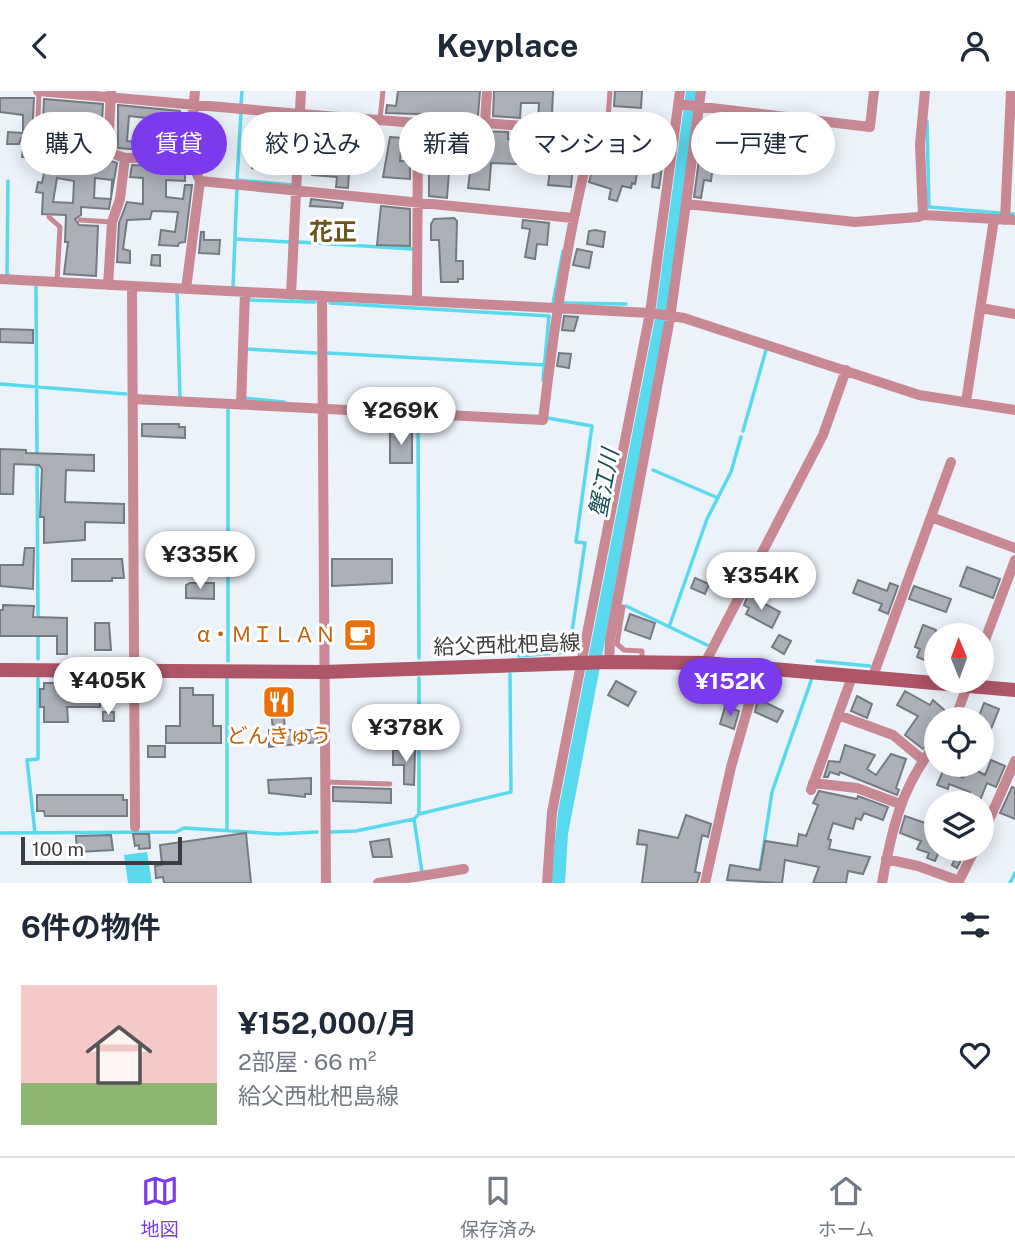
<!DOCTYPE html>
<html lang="ja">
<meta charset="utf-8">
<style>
body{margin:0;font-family:"Public Sans","Noto Sans JP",sans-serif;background:#f6f6f7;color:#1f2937;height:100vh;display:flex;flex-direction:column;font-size:26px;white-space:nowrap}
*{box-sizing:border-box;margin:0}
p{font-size:23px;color:#747a83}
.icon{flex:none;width:38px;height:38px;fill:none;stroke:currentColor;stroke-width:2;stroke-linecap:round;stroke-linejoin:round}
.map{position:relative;height:792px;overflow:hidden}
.panel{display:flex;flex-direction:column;background:#fff;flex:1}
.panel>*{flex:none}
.top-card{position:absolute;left:21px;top:21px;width:973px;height:63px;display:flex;gap:14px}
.needle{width:46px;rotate:359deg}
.buttons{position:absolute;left:924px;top:532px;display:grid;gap:14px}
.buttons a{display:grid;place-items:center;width:70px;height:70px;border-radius:50%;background:#fff;box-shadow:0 4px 18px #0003;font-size:35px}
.scale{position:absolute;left:21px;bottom:18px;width:161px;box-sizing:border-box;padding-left:7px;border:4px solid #3a3c3f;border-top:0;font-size:19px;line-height:24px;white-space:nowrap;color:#3a3c3f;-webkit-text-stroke:5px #fff;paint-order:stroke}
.price{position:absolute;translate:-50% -60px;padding:0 16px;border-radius:24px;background:#fff;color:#222;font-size:23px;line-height:46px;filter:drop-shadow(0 2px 4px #0008)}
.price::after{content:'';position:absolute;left:50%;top:42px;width:21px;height:16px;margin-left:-10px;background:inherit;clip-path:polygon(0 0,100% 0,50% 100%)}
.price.active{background:#7c3aed;color:#fff}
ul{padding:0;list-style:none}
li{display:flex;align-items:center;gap:21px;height:175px;padding:0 21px}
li+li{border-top:2px solid #e0e1e3}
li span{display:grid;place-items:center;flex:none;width:196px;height:140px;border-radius:0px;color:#555}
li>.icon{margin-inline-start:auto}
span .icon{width:84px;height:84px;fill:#fffc;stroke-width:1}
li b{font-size:30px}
h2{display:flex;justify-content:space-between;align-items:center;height:84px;padding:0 21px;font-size:30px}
.pill{padding:0 24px;border-radius:32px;background:#fff;box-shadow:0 4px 18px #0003;font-size:24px;line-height:63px}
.pill.active{background:#7c3aed;color:#fff}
header{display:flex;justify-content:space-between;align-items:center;height:91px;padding:0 21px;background:#fff;font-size:32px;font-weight:700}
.tabs{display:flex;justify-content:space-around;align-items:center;height:98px;border-top:2px solid #e0e1e3;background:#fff;font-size:19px;color:#747a83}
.tabs a{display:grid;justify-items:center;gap:4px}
.tabs .active{color:#7c3aed}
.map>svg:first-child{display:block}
.water{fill:#59d9ed}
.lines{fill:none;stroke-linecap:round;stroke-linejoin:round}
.stream{stroke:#59d9ed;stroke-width:3.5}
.building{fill:#acb1b9;stroke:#767a82;stroke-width:2;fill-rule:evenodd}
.service{stroke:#c88994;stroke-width:5}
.minor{stroke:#c88994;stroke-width:10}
.secondary{stroke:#ae5568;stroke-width:14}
.labels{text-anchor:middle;stroke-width:6;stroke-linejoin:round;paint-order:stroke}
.food-label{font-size:21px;fill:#c56008;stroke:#fff;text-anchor:end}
.street-label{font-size:21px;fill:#3a3c3f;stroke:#fff}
.water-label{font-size:23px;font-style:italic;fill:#164e56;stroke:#fff}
.quarter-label{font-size:24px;font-weight:bold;fill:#6a551b;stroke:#fff}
</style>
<header><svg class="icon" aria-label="back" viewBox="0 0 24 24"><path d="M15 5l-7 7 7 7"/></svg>Keyplace<svg class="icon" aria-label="person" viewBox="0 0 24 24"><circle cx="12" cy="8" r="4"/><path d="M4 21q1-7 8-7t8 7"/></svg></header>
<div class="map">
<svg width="1015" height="792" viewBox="0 0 1015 792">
<rect width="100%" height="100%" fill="#ecf2fa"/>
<path class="water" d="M 686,0 L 698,0 L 668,221 L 568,743 L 565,792 L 551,792 L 558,721 L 655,227 Z
M 147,761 L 152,792 L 128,792 L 124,764 Z"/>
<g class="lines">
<path class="stream" d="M 241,13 L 242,0
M 241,22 L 237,89 L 293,94
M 927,30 L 929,116 L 1000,122
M 8,90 L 7,184 L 9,184
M 1011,123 L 1015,123
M 235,148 L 289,151
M 298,151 L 413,158
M 36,196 L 38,530
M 233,196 L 237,97
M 177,202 L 180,307
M 249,209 L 315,211
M 330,212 L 549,225 L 543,289
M 553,212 L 563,160
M 563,212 L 626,213
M 246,258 L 316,262
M 328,262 L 545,274
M 0,293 L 126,303
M 244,307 L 284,311
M 228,319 L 228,570
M 418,330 L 419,567
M 743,340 L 766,259
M 653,379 L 718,407
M 626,515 L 707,554
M 669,536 L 707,428 L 731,381 L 741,346
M 38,541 L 38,568
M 519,565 L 569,561 L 585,452 L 576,451 L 592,335 L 548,327
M 817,570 L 870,575
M 227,587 L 227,739
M 419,587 L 419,723 L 414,728 L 422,781
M 419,723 L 511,701 L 510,583
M 331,741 L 356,740 L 414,728
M 0,742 L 176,741 L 184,737 L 278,743 L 317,741
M 35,742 L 27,669 L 38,668 L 38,587
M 758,792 L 772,701 L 812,587
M 1010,792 L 1015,782"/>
</g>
<path class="building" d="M 398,0 L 480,0 L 478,25 L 386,22 L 387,14 L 396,15 Z
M 494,0 L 553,0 L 552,25 L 570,24 L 570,31 L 538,29 L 539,12 L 521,12 L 520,27 L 493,25 Z
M 615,0 L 642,0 L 641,17 L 614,15 Z
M 0,7 L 34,7 L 32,46 L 21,47 L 19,53 L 7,53 L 8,41 L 23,42 L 23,24 L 0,21 Z
M 44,8 L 103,13 L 101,47 L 95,46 L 96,31 L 78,30 L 78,47 L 100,49 L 99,55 L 70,53 L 65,58 L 69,63 L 98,66 L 117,72 L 109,118 L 81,116 L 81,124 L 75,128 L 79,134 L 98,135 L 96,185 L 64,183 L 68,151 L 65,151 L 66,124 L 42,123 L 43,102 L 36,101 L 38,91 L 42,92 L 47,67 L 22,66 L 23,56 L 42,53 ZM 57,87 L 74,90 L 73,112 L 53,111 ZM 95,87 L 112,89 L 111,108 L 94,107 Z
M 118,14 L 180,20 L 184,34 L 179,59 L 162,59 L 162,52 L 144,51 L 146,27 L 129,25 L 127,50 L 141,51 L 141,59 L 118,57 Z
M 307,31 L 352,37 L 348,97 L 336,96 L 337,86 L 312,84 L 313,73 L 337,75 L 338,54 L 306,50 Z
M 447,39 L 508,41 L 508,48 L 517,49 L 516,73 L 491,72 L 489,99 L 468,97 L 470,81 L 449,80 L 447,107 L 429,105 L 429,82 L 425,81 L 425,71 L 455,71 L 456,53 L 447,53 Z
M 703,39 L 715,41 L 716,49 L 711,90 L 704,89 L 701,107 L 694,106 Z
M 390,46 L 402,47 L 400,70 L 410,70 L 410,88 L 383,86 Z
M 549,49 L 575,50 L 571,96 L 548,94 L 552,63 L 548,62 Z
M 600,49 L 643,52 L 635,93 L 632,92 L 631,97 L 622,95 L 617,110 L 609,108 L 611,98 L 589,91 Z
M 657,53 L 665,54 L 659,97 L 652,96 Z
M 254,58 L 290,63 L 290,73 L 281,72 L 278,80 L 252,77 Z
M 132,74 L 185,76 L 185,90 L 166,89 L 166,106 L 183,108 L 185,94 L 192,94 L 185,151 L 179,152 L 178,155 L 159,154 L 161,139 L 175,141 L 178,121 L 152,120 L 150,128 L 127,129 L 123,158 L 130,160 L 130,172 L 117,171 L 119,132 L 127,111 L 143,113 L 143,87 L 130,86 Z
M 311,108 L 343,112 L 342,117 L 310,115 Z
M 381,115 L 410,118 L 410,155 L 377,154 Z
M 454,127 L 457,130 L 456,170 L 463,170 L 463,188 L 458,188 L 458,191 L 441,191 L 439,149 L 431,149 L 431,133 L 434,128 Z
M 523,129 L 549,132 L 547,154 L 537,153 L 535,168 L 525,166 L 530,138 L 522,137 Z
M 595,139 L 605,141 L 603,156 L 587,153 L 589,140 Z
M 201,141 L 204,141 L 204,149 L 220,149 L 219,163 L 199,162 Z
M 577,158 L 592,161 L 589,177 L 573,174 Z
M 152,164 L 160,164 L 160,175 L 151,174 Z
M 564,225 L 578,226 L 574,240 L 562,239 Z
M 0,238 L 33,239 L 33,252 L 0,251 Z
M 559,262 L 571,263 L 569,277 L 557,275 Z
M 142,333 L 179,333 L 179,336 L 185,336 L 185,347 L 142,345 Z
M 390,338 L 412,341 L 412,372 L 390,372 Z
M 0,358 L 26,359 L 26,362 L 94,364 L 94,380 L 66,379 L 65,411 L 124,413 L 124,432 L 85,431 L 85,449 L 44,452 L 44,426 L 40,426 L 42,378 L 39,374 L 14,373 L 13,403 L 0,403 Z
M 25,457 L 34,457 L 33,498 L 0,495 L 0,474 L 23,474 Z
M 72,468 L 122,468 L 124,487 L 112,487 L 112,490 L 72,490 Z
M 332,468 L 392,468 L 392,492 L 332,495 Z
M 967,476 L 1000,488 L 993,507 L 960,495 Z
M 695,487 L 709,493 L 705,503 L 691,497 Z
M 858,489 L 887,500 L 890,492 L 898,495 L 888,523 L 879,519 L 882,513 L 853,502 Z
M 190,492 L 214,492 L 214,508 L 186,507 L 186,494 Z
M 914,495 L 951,508 L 946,521 L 909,508 Z
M 748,504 L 780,521 L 772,537 L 746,523 L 749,517 L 744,514 Z
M 3,514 L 34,515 L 33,526 L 67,527 L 67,563 L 57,563 L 57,545 L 0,545 L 0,519 L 3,519 Z
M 630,523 L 655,532 L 650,548 L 625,539 Z
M 95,532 L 109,532 L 111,559 L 95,559 Z
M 345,534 L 374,534 L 375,550 L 346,554 Z
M 923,534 L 936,539 L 934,573 L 917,566 L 920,558 L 915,556 Z
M 779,544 L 791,550 L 784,563 L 772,556 Z
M 616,590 L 636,601 L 628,615 L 608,604 Z
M 44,592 L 62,592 L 62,598 L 100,600 L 100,616 L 67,616 L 68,631 L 44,631 L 44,616 L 40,616 L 40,598 L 44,598 Z
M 180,597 L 193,597 L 193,604 L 213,604 L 213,635 L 221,635 L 221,652 L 166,652 L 166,635 L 180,635 Z
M 269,600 L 282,600 L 285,639 L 317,639 L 317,651 L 269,656 L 269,639 L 273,639 Z
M 905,600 L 930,614 L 933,609 L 949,623 L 948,628 L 936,628 L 936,645 L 923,658 L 905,644 L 918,625 L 897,614 Z
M 857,605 L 872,613 L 867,627 L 851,620 Z
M 758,608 L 783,620 L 777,631 L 755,621 Z
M 984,612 L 999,618 L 991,638 L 982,635 L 982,628 L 978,628 Z
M 725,616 L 739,620 L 734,638 L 720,633 Z
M 103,621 L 114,621 L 114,630 L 103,630 Z
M 845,654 L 875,664 L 867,678 L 876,684 L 891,663 L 906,668 L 896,697 L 899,699 L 897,704 L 840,681 L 839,684 L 830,681 L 828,686 L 824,686 L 829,670 L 840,671 Z
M 148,655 L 165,655 L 165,666 L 148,666 Z
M 393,659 L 415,659 L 414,694 L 404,693 L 404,674 L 393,674 Z
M 991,669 L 1005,675 L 996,696 L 987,692 L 979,712 L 966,712 L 970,701 L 949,693 L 948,698 L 937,694 L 943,680 L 964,687 L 945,674 L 966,674 L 985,684 Z
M 311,687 L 311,703 L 305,703 L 305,706 L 269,702 L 268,689 Z
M 333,696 L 391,698 L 391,712 L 333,710 Z
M 1012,696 L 1015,697 L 1015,728 L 1000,722 Z
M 819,700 L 857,708 L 858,705 L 888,716 L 883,729 L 864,722 L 861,729 L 856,727 L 853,738 L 833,732 L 828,748 L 831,749 L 829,758 L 870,766 L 863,783 L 848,780 L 846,792 L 813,792 L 819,776 L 785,769 L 782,792 L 727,789 L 730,774 L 760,779 L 765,750 L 797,755 L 799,743 L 806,745 L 818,714 L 813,712 Z
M 37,704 L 123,704 L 123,709 L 127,709 L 127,725 L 45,725 L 44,720 L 37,720 Z
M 686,724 L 711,733 L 708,746 L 702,744 L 695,781 L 700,782 L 697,792 L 642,792 L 647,754 L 637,753 L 639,739 L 678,747 Z
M 905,725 L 928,733 L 928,738 L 936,741 L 936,758 L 940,758 L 935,770 L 927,767 L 929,762 L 917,758 L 921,750 L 900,742 Z
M 246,742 L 251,792 L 164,792 L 163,786 L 156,787 L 155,775 L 162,774 L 160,754 Z
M 133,743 L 149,743 L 150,757 L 139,758 L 139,754 L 135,755 Z
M 111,744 L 113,759 L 77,761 L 76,745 Z
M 389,748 L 392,766 L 373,766 L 370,751 Z
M 959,758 L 966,759 L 957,777 L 952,774 Z"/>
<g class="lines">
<path class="service" d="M 380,28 L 383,0
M 607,42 L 610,0
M 24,51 L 37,51 L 39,2
M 70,58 L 108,61
M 49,126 L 60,136 L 57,191
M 80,129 L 112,131
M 623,516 L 617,553 L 624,559 L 642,560 L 642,569
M 325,691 L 390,693"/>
<path class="minor" d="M 38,0 L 300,23 L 418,32 L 485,32 L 674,47
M 111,0 L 108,61 L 125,67 L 189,66
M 701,0 L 686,113 L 855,131 L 918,126 L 923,124
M 925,0 L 920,54 L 923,124 L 1015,129
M 678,13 L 870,36 L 874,0
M 485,32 L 487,0
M 200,90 L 573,127
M 1005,129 L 1011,0
M 0,188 L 650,222 L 684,227 L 919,304 L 1015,319
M 108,194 L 112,131 L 120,108 L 125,67
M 132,195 L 135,736
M 186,198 L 200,90 L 189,66 L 195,0
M 291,204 L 301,0
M 322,205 L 326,792
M 417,210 L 418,32
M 981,217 L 1015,223
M 133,308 L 543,329 C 554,231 569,136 594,40
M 966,311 L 994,128
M 241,314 L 245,201
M 931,426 L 1015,457
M 982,557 L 1015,469
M 609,571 L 610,549 L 670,227 L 686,113
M 705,572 L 823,344 L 846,279
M 873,585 L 951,371
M 838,624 L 893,644 L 923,669
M 955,628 L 969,590
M 813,692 L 857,697 L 900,713
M 811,699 L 853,583
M 982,745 L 1015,670
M 886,768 L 918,775 L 959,790
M 378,792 L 464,778
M 547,792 L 552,721 L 650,222 L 680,0
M 705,792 L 731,676 L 760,575
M 882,792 C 892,737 901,697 936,652
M 958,792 L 975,758"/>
<path class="secondary" d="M 0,579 L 324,581 L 609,571 L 705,572 L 1015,599"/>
</g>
<defs>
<symbol id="cafe-square" viewBox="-11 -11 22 22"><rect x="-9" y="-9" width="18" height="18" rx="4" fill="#e8710a" stroke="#fff"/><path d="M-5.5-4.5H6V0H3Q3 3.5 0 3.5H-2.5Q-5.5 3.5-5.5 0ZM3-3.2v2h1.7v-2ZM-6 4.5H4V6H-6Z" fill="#fff"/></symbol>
<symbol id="restaurant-square" viewBox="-11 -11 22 22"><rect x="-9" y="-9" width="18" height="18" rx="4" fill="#e8710a" stroke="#fff"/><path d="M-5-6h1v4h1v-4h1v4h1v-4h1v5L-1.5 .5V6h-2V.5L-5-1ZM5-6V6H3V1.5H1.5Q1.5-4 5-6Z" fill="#fff"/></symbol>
</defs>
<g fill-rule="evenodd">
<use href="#cafe-square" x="341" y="525" width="38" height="38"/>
<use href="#restaurant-square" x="260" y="592" width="38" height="38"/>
</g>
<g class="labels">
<g class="food-label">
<text x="336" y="551">α・ＭＩＬＡＮ</text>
<text x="279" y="652" text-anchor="middle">どんきゅう</text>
</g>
<g class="street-label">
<text transform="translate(507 554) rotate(-2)" y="7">給父西枇杷島線</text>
</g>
<g class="water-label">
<text transform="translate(604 392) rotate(-79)" y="8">蟹江川</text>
</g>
<g class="quarter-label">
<text x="333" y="149">花正</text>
</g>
</g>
</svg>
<div class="buttons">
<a><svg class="needle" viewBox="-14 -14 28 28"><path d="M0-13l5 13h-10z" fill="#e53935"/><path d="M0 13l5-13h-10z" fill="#747a83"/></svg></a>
<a><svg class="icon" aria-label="locate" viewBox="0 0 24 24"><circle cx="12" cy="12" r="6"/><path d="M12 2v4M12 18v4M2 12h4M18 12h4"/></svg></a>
<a><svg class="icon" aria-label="layers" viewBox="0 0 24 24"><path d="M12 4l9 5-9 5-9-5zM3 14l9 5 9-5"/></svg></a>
</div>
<div class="scale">100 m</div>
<b class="price" style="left:401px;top:356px">¥269K</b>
<b class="price" style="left:200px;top:500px">¥335K</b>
<b class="price" style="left:761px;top:521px">¥354K</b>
<b class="price" style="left:108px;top:626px">¥405K</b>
<b class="price active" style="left:730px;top:627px">¥152K</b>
<b class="price" style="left:406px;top:673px">¥378K</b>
<div class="top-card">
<a class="pill">購入</a>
<a class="pill active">賃貸</a>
<a class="pill">絞り込み</a>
<a class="pill">新着</a>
<a class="pill">マンション</a>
<a class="pill">一戸建て</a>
</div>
</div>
<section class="panel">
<h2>6件の物件<svg class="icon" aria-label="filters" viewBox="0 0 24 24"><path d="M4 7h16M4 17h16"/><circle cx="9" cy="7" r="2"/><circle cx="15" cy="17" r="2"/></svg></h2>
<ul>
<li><span style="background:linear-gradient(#f6c9c9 70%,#8fb573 0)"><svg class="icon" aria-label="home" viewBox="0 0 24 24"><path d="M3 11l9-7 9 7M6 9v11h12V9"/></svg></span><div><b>¥152,000/月</b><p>2部屋 · 66 m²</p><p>給父西枇杷島線</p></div><svg class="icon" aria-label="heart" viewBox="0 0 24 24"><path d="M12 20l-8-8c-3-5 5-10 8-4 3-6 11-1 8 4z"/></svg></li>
</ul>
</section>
<nav class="tabs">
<a class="active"><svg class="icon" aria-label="map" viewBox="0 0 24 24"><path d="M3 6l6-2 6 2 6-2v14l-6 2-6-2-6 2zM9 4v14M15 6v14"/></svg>地図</a>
<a><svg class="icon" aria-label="saved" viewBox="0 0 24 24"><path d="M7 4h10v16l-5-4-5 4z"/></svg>保存済み</a>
<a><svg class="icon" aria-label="home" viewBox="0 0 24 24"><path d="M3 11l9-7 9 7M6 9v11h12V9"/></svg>ホーム</a>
</nav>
